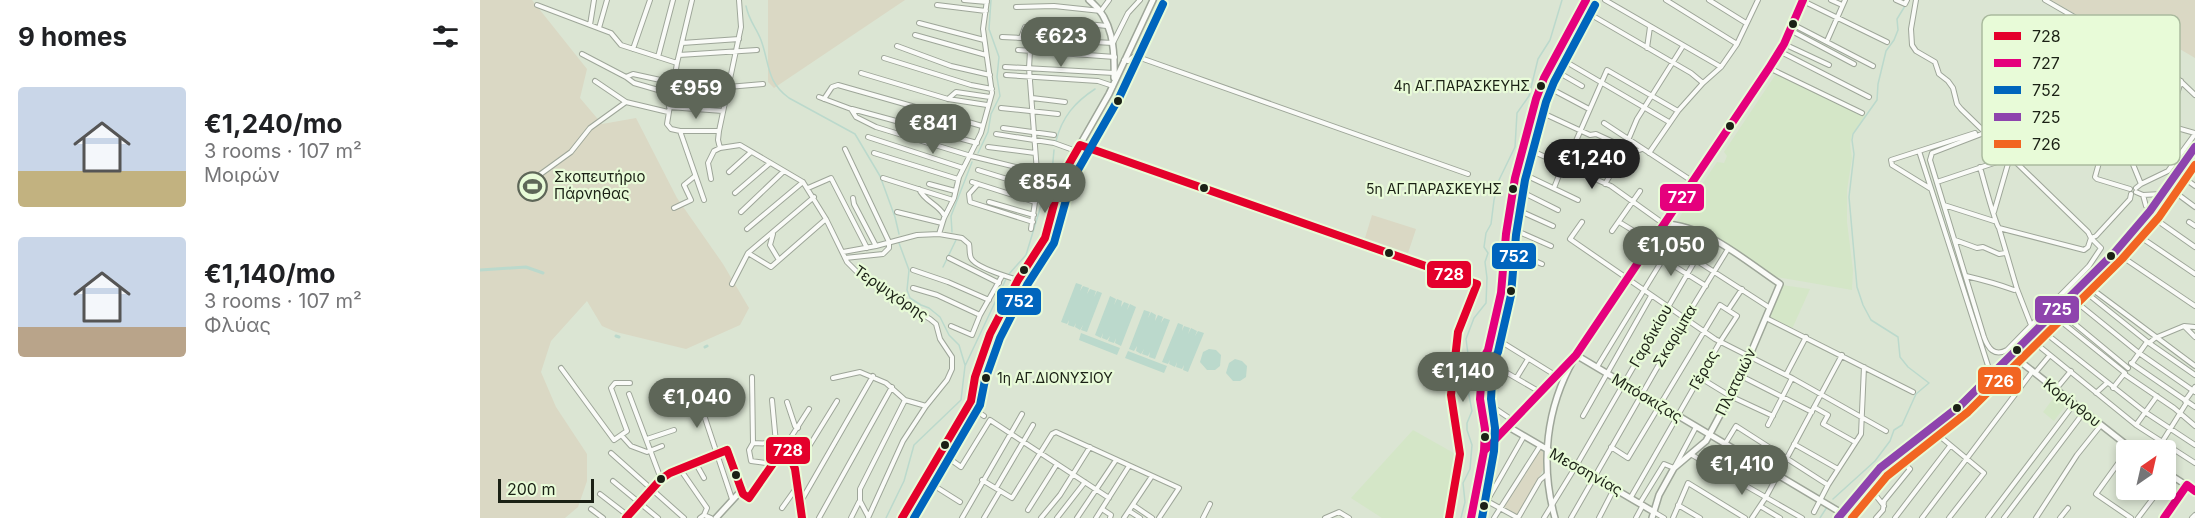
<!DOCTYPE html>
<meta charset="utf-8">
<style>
body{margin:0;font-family:Inter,sans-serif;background:#f2f2f2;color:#202124;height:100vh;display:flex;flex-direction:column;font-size:22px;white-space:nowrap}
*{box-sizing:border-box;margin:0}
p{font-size:20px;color:#757577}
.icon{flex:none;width:33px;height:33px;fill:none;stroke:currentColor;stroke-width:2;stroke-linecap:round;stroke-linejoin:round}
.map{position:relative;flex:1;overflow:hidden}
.drawer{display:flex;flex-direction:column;background:#fff;width:480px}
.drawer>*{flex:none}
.needle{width:39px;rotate:34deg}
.controls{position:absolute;left:1636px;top:440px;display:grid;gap:12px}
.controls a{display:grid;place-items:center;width:60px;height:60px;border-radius:6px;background:#fff;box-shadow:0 3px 9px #0003;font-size:30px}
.scale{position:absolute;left:18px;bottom:15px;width:96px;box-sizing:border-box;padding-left:6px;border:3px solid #1b2115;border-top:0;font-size:16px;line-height:21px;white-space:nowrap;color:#1b2115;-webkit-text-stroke:4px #e8fbd8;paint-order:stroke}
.price{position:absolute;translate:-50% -51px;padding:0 14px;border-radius:21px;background:#5e6658;color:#fff;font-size:20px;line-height:39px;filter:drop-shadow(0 2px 3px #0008)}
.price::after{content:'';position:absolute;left:50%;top:36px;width:18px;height:14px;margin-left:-9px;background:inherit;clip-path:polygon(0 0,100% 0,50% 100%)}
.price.active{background:#222;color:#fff}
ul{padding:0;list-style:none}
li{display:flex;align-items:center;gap:18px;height:150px;padding:0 18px}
li span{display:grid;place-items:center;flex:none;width:168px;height:120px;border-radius:6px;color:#555}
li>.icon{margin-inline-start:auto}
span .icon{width:72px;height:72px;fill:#fffc;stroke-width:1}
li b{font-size:26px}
h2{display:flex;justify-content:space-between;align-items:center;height:72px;padding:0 18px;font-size:26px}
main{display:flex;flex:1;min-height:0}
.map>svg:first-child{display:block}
.built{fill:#d4e6c7}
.green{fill:#dad8c4}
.water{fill:#bbd9cc}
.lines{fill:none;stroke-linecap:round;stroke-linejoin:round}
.stream{stroke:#bbd9cc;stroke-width:1.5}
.canal{stroke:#bbd9cc;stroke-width:3}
.street-casing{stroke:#9ea699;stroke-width:6}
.secondary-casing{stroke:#9ea699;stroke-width:8}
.street{stroke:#fafbf8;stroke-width:4}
.secondary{stroke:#fafbf8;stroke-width:5}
.bus-1-casing{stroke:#e8fbd8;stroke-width:12}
.bus-2-casing{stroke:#e8fbd8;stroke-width:12}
.bus-3-casing{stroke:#e8fbd8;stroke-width:12}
.bus-4-casing{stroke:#e8fbd8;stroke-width:12}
.bus-5-casing{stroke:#e8fbd8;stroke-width:12}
.bus-1{stroke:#e4002b;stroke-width:8}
.bus-2{stroke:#e5007d;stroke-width:8}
.bus-3{stroke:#0065bd;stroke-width:8}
.bus-4{stroke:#8e44ad;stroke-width:8}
.bus-5{stroke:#f26522;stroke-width:8}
.bus-dot{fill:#1b2115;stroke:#e8fbd8;stroke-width:2}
.labels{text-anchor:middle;stroke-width:4.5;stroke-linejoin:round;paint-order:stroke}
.bus-label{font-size:14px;fill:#1b2115;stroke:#e8fbd8;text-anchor:end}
.poi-label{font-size:15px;fill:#1b2115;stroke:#e8fbd8;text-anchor:start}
.street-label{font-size:15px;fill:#1b2115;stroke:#e8fbd8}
.key{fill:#e8fbd8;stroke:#aaba9e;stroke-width:1.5}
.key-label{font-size:16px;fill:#1b2115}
.line-badge{stroke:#e8fbd8;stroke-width:2}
.badge-label{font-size:16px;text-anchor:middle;font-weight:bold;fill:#fff}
</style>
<main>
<section class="drawer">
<h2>9 homes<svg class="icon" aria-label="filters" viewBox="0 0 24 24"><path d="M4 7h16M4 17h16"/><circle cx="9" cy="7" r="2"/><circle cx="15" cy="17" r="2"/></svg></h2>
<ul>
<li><span style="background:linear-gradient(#c9d6e8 70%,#c2b280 0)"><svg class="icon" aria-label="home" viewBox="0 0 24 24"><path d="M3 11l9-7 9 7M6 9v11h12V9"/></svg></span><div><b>€1,240/mo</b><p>3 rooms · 107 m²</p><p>Μοιρών</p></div></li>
<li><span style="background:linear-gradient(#c9d6e8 75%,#b9a48a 0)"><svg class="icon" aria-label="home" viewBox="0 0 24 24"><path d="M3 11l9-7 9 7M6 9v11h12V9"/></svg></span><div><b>€1,140/mo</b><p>3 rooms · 107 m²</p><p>Φλύας</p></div></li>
</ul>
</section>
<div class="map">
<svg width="1715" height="518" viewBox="0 0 1715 518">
<rect width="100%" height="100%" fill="#dbe5d3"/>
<path class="built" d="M 1298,71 L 1386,116 L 1372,134 L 1370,144 L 1372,158 L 1367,190 L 1367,222 L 1373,270 L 1372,290 L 1296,277 L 1225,232 L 1197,221 L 1237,162 L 1244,163 L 1247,156 L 1244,152 Z
M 1302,285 L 1330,289 L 1312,329 L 1289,317 Z
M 1575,396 L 1586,405 L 1574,421 L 1563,412 Z
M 933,430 L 979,456 L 968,518 L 902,518 L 871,498 Z"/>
<path class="green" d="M 0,0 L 52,0 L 107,69 L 100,98 L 122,124 L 156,118 L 197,198 L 243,264 L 269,308 L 260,325 L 206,349 L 136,332 L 122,326 L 107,301 L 71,341 L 61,372 L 76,407 L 107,454 L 107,481 L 98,507 L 85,518 L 0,518 Z
M 288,0 L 425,0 L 294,88 L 288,82 Z
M 1571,0 L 1715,0 L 1715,58 L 1681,38 L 1670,57 Z
M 892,215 L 936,229 L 928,253 L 885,238 Z
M 1060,449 L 1063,452 L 1063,470 L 1038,515 L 1024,507 Z"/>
<path class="water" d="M 596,283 L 602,285 L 600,291 L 603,286 L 609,288 L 607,294 L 610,289 L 616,291 L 614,297 L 617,291 L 622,293 L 607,332 L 601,330 L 603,325 L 600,330 L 595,327 L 596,323 L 594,327 L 588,325 L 589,320 L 587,324 L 581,322 Z
M 630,296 L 636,299 L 634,305 L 637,299 L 642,301 L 641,307 L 644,302 L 649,304 L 647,310 L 650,304 L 656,307 L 641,346 L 635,343 L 636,338 L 634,343 L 628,341 L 630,336 L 627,340 L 622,338 L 623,333 L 621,338 L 615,335 Z
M 664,310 L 670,312 L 668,318 L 671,312 L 676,315 L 675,321 L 678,315 L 683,317 L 681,323 L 684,318 L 690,320 L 675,359 L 669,357 L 670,352 L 668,356 L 662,354 L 664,349 L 661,354 L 656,351 L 657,346 L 654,351 L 649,349 Z
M 698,323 L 703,325 L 702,331 L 704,326 L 710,328 L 708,334 L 711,328 L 717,331 L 715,336 L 718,331 L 724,333 L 708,372 L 703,370 L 704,365 L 702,369 L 696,367 L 697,362 L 695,367 L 689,364 L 690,360 L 688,364 L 682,362 Z
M 601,333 L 640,348 L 637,355 L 599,340 Z
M 729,349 L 736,350 L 741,355 L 740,366 L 735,370 L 727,370 L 720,362 L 723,352 Z
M 648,351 L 687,366 L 684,373 L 645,358 Z
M 755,359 L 762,361 L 767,366 L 766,377 L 760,381 L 753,381 L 746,373 L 749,363 Z"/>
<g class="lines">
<path class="stream" d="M 266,6 C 269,21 276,27 281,40 C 290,65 286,81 309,98 L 375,134 L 400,176 L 415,217 L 419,234
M 576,141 C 582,117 595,102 615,89
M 498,153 L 508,132 L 511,114 L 520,96 L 517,77 L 519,57 L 509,29 L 511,0
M 572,172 L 574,150
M 472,232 L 471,216 L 492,162
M 419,243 L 429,270 L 427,290 L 430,298 L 441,305 L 449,308 L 460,317 L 469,335 L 479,345 L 485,365
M 463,267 L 476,240
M 529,274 L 546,255 L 569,179
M 1353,499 L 1395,461 L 1410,441 L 1414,430 L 1422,425 L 1436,394 L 1449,383 L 1428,367 L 1420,357 L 1418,337 L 1391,320 L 1383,305 L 1377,287 L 1369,197 L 1374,154 L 1372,140 L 1373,134 L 1397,100 L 1398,84 L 1406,51 L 1414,40 L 1418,30 L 1417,19 L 1425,6
M 406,518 L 424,481 L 434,445 L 481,400 L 485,366 L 526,279
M 981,518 L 985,502 L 983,483 L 990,469 L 992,445 L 987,430 L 987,423 L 992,411 L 987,385 L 989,378 L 985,364 L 988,354 L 986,339 L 994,318 L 1006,303 L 1007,278 L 1005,262 L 1008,253 L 1004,247 L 1006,233 L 1011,224 L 1014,200 L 1019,180 L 1035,147 L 1037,113 L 1049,96 L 1058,59 L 1070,40 L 1082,0
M 1340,518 L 1347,507"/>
<path class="canal" d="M 0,270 L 46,267 L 63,273
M 136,336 L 139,337
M 225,347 L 227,346"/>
<defs>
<path id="street" d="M 212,0 L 197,63 L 187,124 L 191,129 L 200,131 L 239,131
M 484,0 L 507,2
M 1125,0 L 1241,67
M 1186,0 L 1257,44
M 1229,0 L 1266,23
M 1351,0 L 1362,5
M 1416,0 L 1425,4 L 1427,0
M 1436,0 L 1431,29 L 1432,45 L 1436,51 L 1455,62 L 1459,74 L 1468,81 L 1473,88 L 1477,104 L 1481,109 L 1608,232 L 1611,238 L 1608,247 L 1604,250 L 1519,228
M 1565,0 L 1693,74 L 1715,95
M 1323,1 L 1407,42
M 57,5 L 131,33 L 141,45 L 197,63
M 457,5 L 506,11
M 536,7 L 574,6 L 621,11 L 629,0
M 1101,9 L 1211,73 L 1223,83
M 439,23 L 504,40
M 1312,24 L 1393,66
M 110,25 L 114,0
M 119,28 L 127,0
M 1310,30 L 1374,64
M 435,35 L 506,55
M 522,37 L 633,43 L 648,13 L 660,0
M 541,38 L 545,27 L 578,25 L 587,22 L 627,26
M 1347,41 L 1365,0
M 202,43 L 259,39
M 1304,44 L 1349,65
M 417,46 L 471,66 L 510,75
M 1167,48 L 1170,27
M 1569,48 L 1650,71 L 1642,96 L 1613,88
M 153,49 L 170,0
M 538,50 L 635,57
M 550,51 L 549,68 L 557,172
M 1299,51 L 1389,97
M 102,54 L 146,77 L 154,83 L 192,94
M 199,55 L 277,50
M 1592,55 L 1589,72 L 1614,81 L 1603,121
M 1076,56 L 1189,122
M 178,57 L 193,0
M 404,58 L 491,85 L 512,89
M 644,60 L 648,61 L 655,56 L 988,174
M 1620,62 L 1628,36
M 525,67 L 634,73
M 1069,67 L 1102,86
M 1289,68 L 1382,113
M 381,73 L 468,99 L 507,105
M 526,75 L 618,81 L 633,86
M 146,77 L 153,74 L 194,83
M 115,81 L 146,102 L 188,112
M 1551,82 L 1609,98
M 1062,84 L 1109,109
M 193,88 L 248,87 L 283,84
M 339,97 L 371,109 L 376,117 L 396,127 L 491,156 L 581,178
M 552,98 L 585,102
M 344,99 L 352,87 L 358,85 L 502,126
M 468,99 L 476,92 L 510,97
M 189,107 L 243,111
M 521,108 L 578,114
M 372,109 L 497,143
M 1054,109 L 1110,135 L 1116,134 L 1142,146
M 1662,118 L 1715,133
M 1631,120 L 1615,177 L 1617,179 L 1650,189
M 1124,123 L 1212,181
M 1539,125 L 1579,136 L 1585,119 L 1588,117 L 1628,128
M 1688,125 L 1701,81
M 523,128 L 574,135
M 200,131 L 224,200
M 1495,133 L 1439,151 L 1511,375
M 1504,133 L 1452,153 L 1450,160 L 1504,337 C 1508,348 1514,357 1527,350 L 1609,266 L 1621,248 L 1611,238 L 1616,236 L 1650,199 L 1651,194
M 516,134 L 574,143 L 596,151
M 388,137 L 483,168
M 1625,138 L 1653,147
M 600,145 L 997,284 L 978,332 L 971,395 L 980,454 L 969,518
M 508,147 L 555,153
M 1043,147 L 1131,186 L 1184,224
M 240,148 L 238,140 L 239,131 L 261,27 L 259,0
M 1439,151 L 1411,160 L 1412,165 L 1451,189
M 394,153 L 478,179
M 1169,153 L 1198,111 L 1223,83 L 1241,67 L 1257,44 L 1278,0
M 1141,157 L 1157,119 L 1203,46
M 1085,166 L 1127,70 L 1198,111
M 1500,167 C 1503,178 1515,223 1519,228 L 1537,289 L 1551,325
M 498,170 L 563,190 L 567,175
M 1037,171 L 1098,200
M 249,172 L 270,153
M 1697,173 L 1715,186
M 403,178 L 473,200
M 231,179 L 228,163 L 234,151 L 240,148 L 260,145 L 323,182 L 346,219 L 367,262 L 378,273 L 403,288 L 421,302 L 450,319 L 456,324 L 460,339 L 472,357 L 472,369 L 467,380 L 446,406 L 423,441 L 388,518
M 51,181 L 91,152 L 110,128 L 146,102
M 492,182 L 555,202
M 1457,182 L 1529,158
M 449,184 L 475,191
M 498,184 L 489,194 L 490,202 L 553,222
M 1125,184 L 1141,157 L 1162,149
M 1661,184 L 1688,171 L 1715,134
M 1688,187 L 1715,207
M 328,188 L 351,178 L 387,248
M 1034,188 L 1078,210
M 1074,188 L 1083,165
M 1656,188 L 1661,184 L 1650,157 L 1678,65
M 439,189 C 444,201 458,204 464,215
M 1656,192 L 1663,195 L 1682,194
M 255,193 L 290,163
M 1663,195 L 1666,206 L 1670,211
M 373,198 L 374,204 L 396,246
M 509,202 L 554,215
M 1464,205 L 1514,221
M 1031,207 L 1073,226
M 194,208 L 211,200 L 204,185 L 215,176
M 261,212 L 304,171
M 417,212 L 462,223
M 1514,212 L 1554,74 L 1588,14
M 1668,214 L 1715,247
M 1102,222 L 1090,239 L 1235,339 L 1312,378 L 1406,431
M 1139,222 L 1172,242
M 1709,222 L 1715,226
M 1028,227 L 1071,246
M 267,229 L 323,182
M 551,229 L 555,202 L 563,191
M 1132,231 L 1160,191
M 1653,232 L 1715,274
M 293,234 L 290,245 L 299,260
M 459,234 L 464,218 L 474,198 L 479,177 L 501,133 L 512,93 L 503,29 L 507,0
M 1177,235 L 1290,308
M 1475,240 L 1497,248 L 1503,247 L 1519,254 L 1525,253
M 1025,248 L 1062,264
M 1167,249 L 1226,286
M 363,252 L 396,246 L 437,235 L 459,234 L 482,238 L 489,244 C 490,248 489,254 491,258 C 495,267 528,277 538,280
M 1635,252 L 1715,306
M 268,253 L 291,267 L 346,219
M 365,258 L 403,254 L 409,248 L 409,242 L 365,149
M 469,258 L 519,283
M 433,270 L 468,282 L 509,300
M 1486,276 C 1503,280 1518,284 1534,290 L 1537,289
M 1604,283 L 1715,366
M 252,284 L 268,253 L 334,197
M 1599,287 L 1669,343 L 1715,375
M 433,288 L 457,295 L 500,315
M 1590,297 L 1659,353 L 1715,392
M 1248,310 L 1262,289
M 1578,310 L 1648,368
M 1573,315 L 1645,373
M 1286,318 L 1433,392
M 471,326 L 492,335 L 500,315 L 522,276
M 1705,327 L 1715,337
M 1559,328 L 1665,412 L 1715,445
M 1549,338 L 1656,425 L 1715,463
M 1010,339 L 1020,341 L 1075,375
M 1669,343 L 1675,338 L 1704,326 L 1715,327
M 1003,359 L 1060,392
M 1651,363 L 1715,407
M 1652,363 L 1667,342
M 1117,367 L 1183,259
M 81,368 L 134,440 L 147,431 L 131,388 L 135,383 L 150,383
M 1555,373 L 1570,355
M 1644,374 L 1694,408 L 1715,426
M 1306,375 L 1326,337
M 1261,376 L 1332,412
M 272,377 L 273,443 L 302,444 L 306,445 L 329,409
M 1037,377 L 1048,359
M 1219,377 L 1250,396 L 1293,416
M 353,378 L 380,372 L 406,383 L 425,400 L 380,489 L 380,501 L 388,516
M 1633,388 L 1644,374
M 1576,389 L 1591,371
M 1616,393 L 1627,383
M 149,394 L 181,479
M 218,397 L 252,499
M 1001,399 L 1032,420
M 292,400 L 296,443
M 425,400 L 446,406
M 1705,401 L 1715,387
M 307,402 L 315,426 L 318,428
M 489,406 L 504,416
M 1334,407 L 1348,415 L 1343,424 L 1375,442
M 1103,416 L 1171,296
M 1288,425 L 1312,378
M 1656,425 L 1677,396
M 1451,429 L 1504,473 L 1469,518
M 142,436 L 151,446 L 167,452 L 182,446
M 167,439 L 194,430
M 1682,442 L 1707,402
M 273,443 L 269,450 L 271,461 L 294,464
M 1245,444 L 1256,426 L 1348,485
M 1314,444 L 1358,469
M 1131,447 L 1148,458 L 1240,305 L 1257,316 L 1240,342 L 1151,497
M 1647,451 L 1616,494 L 1651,518
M 460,452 L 481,467 L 510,420 L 629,498
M 131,453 L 204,518
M 1212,455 L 1322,518
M 215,462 L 224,478
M 200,469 L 227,508 L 224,515
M 315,469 L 357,401
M 445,480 L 480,502
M 502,480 L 532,498 L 572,434 L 576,432 L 699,488 L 679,518
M 1686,480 L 1690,474
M 133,481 L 178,518
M 1386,483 L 1404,506
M 516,488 L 553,425
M 120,494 L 151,518
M 995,497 L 1007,501 L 1038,518
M 1007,501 L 1044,436
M 320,503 L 393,376
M 1160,503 L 1184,464 L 1194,468 L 1216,427
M 653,505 L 672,518
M 1198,505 L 1220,518
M 1280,506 L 1300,518
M 302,508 L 317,487
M 111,509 L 123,518
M 622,509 L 631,515 L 630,518
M 548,510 L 577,464
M 649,511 L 660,518
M 1174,512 L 1184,518
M 1334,512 L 1348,485 L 1381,434 L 1384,367
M 146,518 L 181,479 L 190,473 L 247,450 L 261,492
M 220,518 L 224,515 L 231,518
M 339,518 L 412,387
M 371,518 L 379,502
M 482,518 L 542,414
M 504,518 L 520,491
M 561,518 L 580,495 L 610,447
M 577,518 L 605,482
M 597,518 L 636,460
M 616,518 L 649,466
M 644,518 L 672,476
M 723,518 L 730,504
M 845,518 L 859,512 L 869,518
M 1014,518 L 1060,446
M 1038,518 L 1060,480 L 1067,474
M 1064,518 L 1096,466 L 1216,259
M 1091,518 L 1205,319 L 1248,249
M 1119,518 L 1135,487
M 1156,518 L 1163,505
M 1193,518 L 1208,483 L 1265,518
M 1272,518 L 1286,497 L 1362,355
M 1396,518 L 1403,510 L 1404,501 L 1430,469 L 1415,456
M 1415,518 L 1470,446
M 1442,518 L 1552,372
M 1508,518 L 1594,404
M 1524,518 L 1604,412
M 1556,518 L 1597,455 L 1621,425
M 1580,518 L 1588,508
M 1658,518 L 1680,489
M 1712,518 L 1715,515"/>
<path id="secondary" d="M 609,0 C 633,18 635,50 634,78
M 1096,355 L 1370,518
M 1532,355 L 1653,450
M 1027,426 L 1174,512
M 1004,451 L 1096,355 L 1289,68 L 1304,44 L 1323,0
M 1686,472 L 1715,491
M 236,518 L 259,493 L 261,492 L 267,498 L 270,497 L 306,445 C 316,458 320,501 322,518
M 422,518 L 491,401 L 495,377 L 510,334 L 538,280 L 565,238 L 581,178 L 629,94 L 673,0
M 991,518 L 1004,451 L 1005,429 L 1000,399 L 1003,359 L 1008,350 L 1021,293 L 1026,234 L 1035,178 L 1056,99 L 1064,78 L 1106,0
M 1075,518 C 1060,464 1066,408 1094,359
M 1172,518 L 1179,495 L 1194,468 L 1226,441 L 1261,376 L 1300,284 C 1267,262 1225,225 1185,224
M 1358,518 L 1400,468 L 1481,405 L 1635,252 L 1670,211 L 1715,147
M 1684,518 L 1707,485"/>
</defs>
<use href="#street" class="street-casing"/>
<use href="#secondary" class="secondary-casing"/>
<use href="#street" class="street"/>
<use href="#secondary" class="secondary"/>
<defs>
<path id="bus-1" d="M 146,518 L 181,479 L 190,473 L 247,450 L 263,494 L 269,498 L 306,445 L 315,469 L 322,518
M 422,518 L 491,401 L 495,377 L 510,334 L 538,280 L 565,238 L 581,178 L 600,145 L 997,284 L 978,332 L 971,395 L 980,454 L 969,518"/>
<path id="bus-2" d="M 1004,451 L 1096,355 L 1289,68 L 1304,44 L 1323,0
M 991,518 L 1004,451 L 1005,429 L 1000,399 L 1003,359 L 1008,350 L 1021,293 L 1026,234 L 1035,178 L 1056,99 L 1064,78 L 1106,0
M 1684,518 L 1707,485 L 1715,491"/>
<path id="bus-3" d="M 434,518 L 500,405 L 505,380 L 520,338 L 547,285 L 574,243 L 591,182 L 639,98 L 683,4
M 1002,518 L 1014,451 L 1015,428 L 1011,399 L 1013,362 L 1018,352 L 1031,295 L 1036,235 L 1045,180 L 1066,102 L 1074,82 L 1115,5"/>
<path id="bus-4" d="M 1358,518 L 1400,468 L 1481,405 L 1635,252 L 1670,211 L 1715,147"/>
<path id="bus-5" d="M 1372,518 L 1407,476 L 1488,412 L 1642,259 L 1679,217 L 1715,165"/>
</defs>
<use href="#bus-1" class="bus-1-casing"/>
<use href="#bus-2" class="bus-2-casing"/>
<use href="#bus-3" class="bus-3-casing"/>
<use href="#bus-4" class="bus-4-casing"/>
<use href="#bus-5" class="bus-5-casing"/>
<use href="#bus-1" class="bus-1"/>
<use href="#bus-2" class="bus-2"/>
<use href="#bus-3" class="bus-3"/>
<use href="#bus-4" class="bus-4"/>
<use href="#bus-5" class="bus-5"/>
</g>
<defs>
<symbol id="stadium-ring" viewBox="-11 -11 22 22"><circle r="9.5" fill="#e8fbd8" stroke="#5e6658" stroke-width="1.5"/><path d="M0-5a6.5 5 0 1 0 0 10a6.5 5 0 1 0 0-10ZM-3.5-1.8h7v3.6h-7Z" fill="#5e6658"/></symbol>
</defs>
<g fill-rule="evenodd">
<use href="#stadium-ring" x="36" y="170" width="33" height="33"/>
</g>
<g class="bus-dot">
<circle cx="1313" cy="24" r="5"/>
<circle cx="1061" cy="86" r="5"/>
<circle cx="638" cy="101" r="5"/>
<circle cx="1250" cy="126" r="5"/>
<circle cx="724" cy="188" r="5"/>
<circle cx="1033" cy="189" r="5"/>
<circle cx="909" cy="253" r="5"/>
<circle cx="1631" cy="256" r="5"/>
<circle cx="544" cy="270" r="5"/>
<circle cx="1031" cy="291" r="5"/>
<circle cx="1537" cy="350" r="5"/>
<circle cx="506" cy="378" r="5"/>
<circle cx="1477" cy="408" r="5"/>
<circle cx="1005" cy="437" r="5"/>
<circle cx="465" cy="445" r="5"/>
<circle cx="256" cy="475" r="5"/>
<circle cx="181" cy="479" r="5"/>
<circle cx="1004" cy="506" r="5"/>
</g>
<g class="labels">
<g class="bus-label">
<text x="1050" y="91">4η ΑΓ.ΠΑΡΑΣΚΕΥΗΣ</text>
<text x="1022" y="194">5η ΑΓ.ΠΑΡΑΣΚΕΥΗΣ</text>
<text x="517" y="383" text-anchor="start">1η ΑΓ.ΔΙΟΝΥΣΙΟΥ</text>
</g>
<g class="poi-label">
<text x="74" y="182">Σκοπευτήριο<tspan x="74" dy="17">Πάρνηθας</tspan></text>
</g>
<g class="street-label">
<text transform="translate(411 293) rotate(34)" y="5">Τερψιχόρης</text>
<text transform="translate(1171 336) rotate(-60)" y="5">Γαρδικίου</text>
<text transform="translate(1195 336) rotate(-59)" y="5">Σκαρίμπα</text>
<text transform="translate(1224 370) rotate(-61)" y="5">Γέρας</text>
<text transform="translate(1256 382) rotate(-64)" y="5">Πλαταιών</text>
<text transform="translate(1167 398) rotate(31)" y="5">Μπόσκιζας</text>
<text transform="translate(1592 403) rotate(38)" y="5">Κορίνθου</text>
<text transform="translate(1106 472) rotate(29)" y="5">Μεσσηνίας</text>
</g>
</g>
<rect x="1502" y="15" width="198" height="150" rx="9" class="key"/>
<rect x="1514" y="32" width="27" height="8" fill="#e4002b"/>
<rect x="1514" y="59" width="27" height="8" fill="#e5007d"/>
<rect x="1514" y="86" width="27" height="8" fill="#0065bd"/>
<rect x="1514" y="113" width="27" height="8" fill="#8e44ad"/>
<rect x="1514" y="140" width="27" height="8" fill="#f26522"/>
<g class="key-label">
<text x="1552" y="42">728</text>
<text x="1552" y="69">727</text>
<text x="1552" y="96">752</text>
<text x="1552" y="123">725</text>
<text x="1552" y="150">726</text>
</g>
<g class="line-badge">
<rect x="1179" y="183" width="46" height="29" rx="6" fill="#e5007d"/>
<rect x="1011" y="242" width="46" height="28" rx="6" fill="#0065bd"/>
<rect x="946" y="260" width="46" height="29" rx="6" fill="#e4002b"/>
<rect x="516" y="287" width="46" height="29" rx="6" fill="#0065bd"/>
<rect x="1554" y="295" width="46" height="29" rx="6" fill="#8e44ad"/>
<rect x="1497" y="366" width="45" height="29" rx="6" fill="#f26522"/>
<rect x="285" y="436" width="46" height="29" rx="6" fill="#e4002b"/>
</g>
<g class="badge-label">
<text x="1202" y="203">727</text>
<text x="1034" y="262">752</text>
<text x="969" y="280">728</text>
<text x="539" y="307">752</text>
<text x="1577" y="315">725</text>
<text x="1519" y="387">726</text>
<text x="308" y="456">728</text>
</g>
</svg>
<div class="controls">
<a><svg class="needle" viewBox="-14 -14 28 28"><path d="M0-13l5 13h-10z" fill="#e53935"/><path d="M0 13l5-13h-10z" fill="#757577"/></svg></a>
</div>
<div class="scale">200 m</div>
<b class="price" style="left:581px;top:68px">€623</b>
<b class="price" style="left:216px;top:120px">€959</b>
<b class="price" style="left:453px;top:155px">€841</b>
<b class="price active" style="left:1112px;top:190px">€1,240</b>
<b class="price" style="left:565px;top:214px">€854</b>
<b class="price" style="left:1191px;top:277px">€1,050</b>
<b class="price" style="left:983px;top:403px">€1,140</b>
<b class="price" style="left:217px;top:429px">€1,040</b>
<b class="price" style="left:1262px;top:496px">€1,410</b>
</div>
</main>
